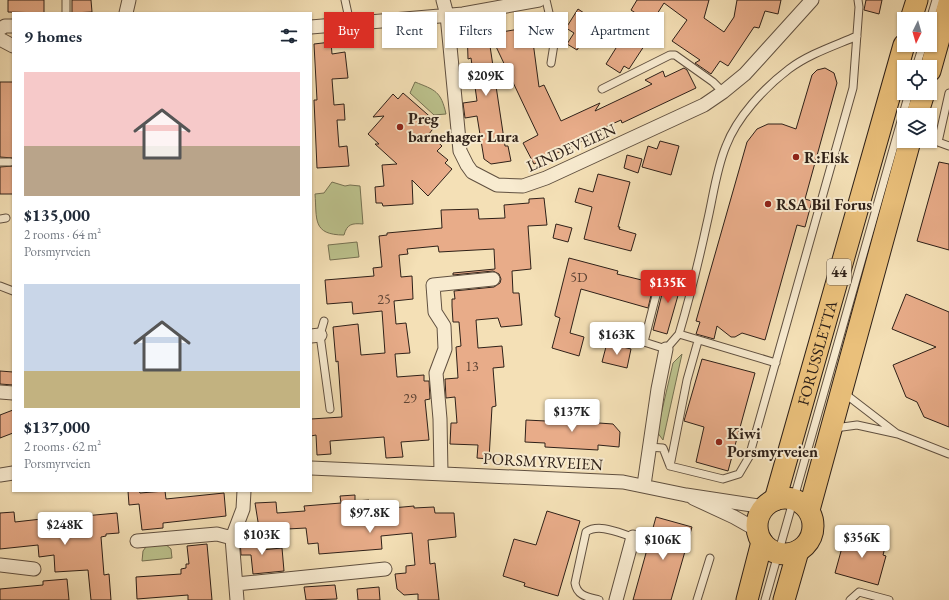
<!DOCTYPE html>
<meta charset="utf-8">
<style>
body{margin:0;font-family:"EB Garamond",serif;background:#f6f6f7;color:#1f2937;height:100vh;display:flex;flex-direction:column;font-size:15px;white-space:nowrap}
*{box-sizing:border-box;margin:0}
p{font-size:13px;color:#747a83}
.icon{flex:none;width:22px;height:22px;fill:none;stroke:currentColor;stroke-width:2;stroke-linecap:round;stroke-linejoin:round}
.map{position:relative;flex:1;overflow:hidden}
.sheet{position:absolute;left:12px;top:12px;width:300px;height:480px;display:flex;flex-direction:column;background:#fff;border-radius:0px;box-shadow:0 1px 3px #0004}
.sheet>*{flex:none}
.hud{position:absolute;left:324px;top:12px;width:380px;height:36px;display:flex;gap:8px}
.needle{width:26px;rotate:185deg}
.tools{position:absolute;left:897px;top:12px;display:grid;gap:8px}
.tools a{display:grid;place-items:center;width:40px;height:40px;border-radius:0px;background:#fff;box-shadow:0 1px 3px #0004;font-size:20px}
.price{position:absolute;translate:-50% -34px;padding:0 9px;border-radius:4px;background:#fff;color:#222;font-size:13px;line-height:26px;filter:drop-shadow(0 1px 2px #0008)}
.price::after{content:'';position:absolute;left:50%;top:24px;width:12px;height:9px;margin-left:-6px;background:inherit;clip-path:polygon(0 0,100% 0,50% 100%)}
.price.current{background:#d93025;color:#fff}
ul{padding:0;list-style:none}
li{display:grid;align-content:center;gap:8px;height:212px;padding:0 12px}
li span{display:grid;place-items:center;height:124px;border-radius:0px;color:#555}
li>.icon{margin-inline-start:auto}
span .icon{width:72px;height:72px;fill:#fffc;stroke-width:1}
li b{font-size:17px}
h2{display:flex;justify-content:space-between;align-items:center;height:48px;padding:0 12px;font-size:17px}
.chip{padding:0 14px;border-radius:0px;background:#fff;box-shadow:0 1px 3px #0004;font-size:14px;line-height:36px}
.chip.current{background:#d93025;color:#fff}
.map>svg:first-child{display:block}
.green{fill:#bcc28d;stroke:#757152}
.building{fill:#e8ac89;stroke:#2e2018}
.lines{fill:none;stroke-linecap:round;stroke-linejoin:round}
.service-casing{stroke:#605040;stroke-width:9}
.minor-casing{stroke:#605040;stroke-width:15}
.primary-casing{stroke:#2e2018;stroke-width:23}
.service{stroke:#f8ebd0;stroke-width:7}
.minor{stroke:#f8ebd0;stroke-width:13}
.primary{stroke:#eac07b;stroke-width:21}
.poi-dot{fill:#8f2418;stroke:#f8ebd0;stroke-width:1.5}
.labels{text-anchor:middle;stroke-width:4;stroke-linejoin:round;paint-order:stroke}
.number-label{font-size:14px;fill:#5c4334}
.shield{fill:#f8ebd0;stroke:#6b5d4f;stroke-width:1}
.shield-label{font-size:15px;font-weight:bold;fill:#2e2018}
.poi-label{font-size:16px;font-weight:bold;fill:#2e2018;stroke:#f8ebd0;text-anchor:start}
.street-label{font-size:16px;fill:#2e2018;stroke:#f8ebd0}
</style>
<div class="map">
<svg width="949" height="600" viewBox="0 0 949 600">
<rect width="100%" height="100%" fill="#f4e0b6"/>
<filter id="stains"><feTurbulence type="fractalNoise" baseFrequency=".005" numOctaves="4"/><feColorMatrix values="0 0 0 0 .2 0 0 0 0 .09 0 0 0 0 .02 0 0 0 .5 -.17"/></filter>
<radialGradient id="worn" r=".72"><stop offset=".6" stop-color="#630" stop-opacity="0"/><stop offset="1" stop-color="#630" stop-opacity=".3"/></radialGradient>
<path class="green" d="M 415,82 C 435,90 441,91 446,114 L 434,115 L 410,93 Z
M 332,182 L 345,186 L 350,185 L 360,186 L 363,224 C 352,223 347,224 344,235 C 312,235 317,219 315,194 L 324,193 Z
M 357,242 L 359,257 L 330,260 L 328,245 Z
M 682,354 L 663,440 L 657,432 L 673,363 Z
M 164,543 L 171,549 L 172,558 L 142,561 L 143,551 L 148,544 Z"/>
<path class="building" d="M 8,0 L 44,0 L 44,13 L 8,12 Z
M 72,0 L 91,0 L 92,12 L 72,13 Z
M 637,0 L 709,0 L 704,18 L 724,32 L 734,17 L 737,0 L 781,0 L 778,14 L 765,11 L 759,28 L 754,27 L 728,66 L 720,61 L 711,74 L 695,63 L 700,60 L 672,41 L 687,20 L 664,3 L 643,36 L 648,40 L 629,69 L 624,66 L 620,73 L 606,64 L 636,16 L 637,14 L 631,10 Z
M 866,0 L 882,0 L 879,14 L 864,10 Z
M 578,9 L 596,21 L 577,50 L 567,44 L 574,33 L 566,28 Z
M 487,26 L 505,146 L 508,146 L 511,161 L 491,164 L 484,159 L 477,116 L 465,118 L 463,103 L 477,101 L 471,58 L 468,59 L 467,27 Z
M 531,27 L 539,87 L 544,85 L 561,121 L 600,103 L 595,111 L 652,84 L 645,80 L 663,71 L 665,77 L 684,68 L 687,70 L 696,88 L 622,123 L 621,120 L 590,134 L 591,137 L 534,164 L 523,143 L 538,135 L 490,34 Z
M 331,42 L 332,54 L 345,52 L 348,78 L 332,79 L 334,105 L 344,104 L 345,120 L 337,120 L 339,147 L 347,146 L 349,166 L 317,168 L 314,100 L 317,100 L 314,44 Z
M 825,68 L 834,73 L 837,83 L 805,199 L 812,201 L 805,227 L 797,225 L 765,340 L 742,333 L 735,337 L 731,337 L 717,326 L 714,339 L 696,334 L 700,322 L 696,321 L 747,142 L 757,129 L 768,124 L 782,124 L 796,129 L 812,75 L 817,70 Z
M 0,82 L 13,82 L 13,158 L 0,157 Z
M 403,93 L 435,121 L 435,126 L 429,134 L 442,146 L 437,151 L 448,160 L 445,163 L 452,169 L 428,196 L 412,180 L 413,204 L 383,206 L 382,203 L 376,203 L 375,187 L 384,186 L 382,165 L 397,164 L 375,144 L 379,144 L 368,134 L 384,116 L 373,117 L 393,94 L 398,99 Z
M 660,141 L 679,146 L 671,175 L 642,167 L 648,146 L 657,149 Z
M 627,155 L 642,159 L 638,173 L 624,168 Z
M 939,162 L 949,164 L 949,250 L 917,241 Z
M 13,166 L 13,194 L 0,194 L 0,167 Z
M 598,174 L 630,182 L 618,227 L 620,227 L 619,229 L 636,234 L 631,251 L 584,239 L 592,207 L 575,202 L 579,188 L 593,192 Z
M 544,198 L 547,225 L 528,226 L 531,269 L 512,271 L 513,293 L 519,293 L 522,325 L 501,327 L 498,318 L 476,320 L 478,348 L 502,346 L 504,367 L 493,368 L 496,406 L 492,407 L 489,459 L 477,458 L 478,445 L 450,444 L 451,423 L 457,423 L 455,397 L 446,398 L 445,379 L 458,378 L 456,347 L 461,346 L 459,322 L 453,322 L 452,306 L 452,299 L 455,299 L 454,291 L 494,287 L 500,283 L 501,279 L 499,274 L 493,271 L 453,275 L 453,273 L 495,269 L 494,249 L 439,252 L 438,246 L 407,249 L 408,254 L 399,255 L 401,277 L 412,276 L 413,299 L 394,301 L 396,324 L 406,323 L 410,353 L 395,354 L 397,377 L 424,375 L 424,381 L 429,381 L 430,399 L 425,400 L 429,440 L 401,442 L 403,457 L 386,458 L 384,437 L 330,441 L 331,454 L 317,455 L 316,435 L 311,436 L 311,419 L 342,417 L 338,361 L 336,362 L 333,327 L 358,324 L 361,355 L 385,353 L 382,311 L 353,314 L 352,302 L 327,304 L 325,280 L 374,276 L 373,268 L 382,267 L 379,236 L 387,235 L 387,233 L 442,228 L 441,210 L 478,209 L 479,219 L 505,218 L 504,205 L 529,203 L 529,199 Z
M 556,224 L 572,228 L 568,242 L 553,238 Z
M 569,258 L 618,271 L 617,274 L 654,283 L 648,308 L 581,289 L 570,333 L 584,337 L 579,356 L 552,348 L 560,318 L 555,316 L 555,314 Z
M 669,274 L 683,278 L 667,334 L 653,330 L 664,286 L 665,286 Z
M 906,294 L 949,312 L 949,427 L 924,417 L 917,402 L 906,397 L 893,365 L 936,347 L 892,329 Z
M 607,343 L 631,349 L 627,368 L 602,362 Z
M 702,359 L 755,373 L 728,471 L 696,462 L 704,427 L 684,421 Z
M 0,371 L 13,372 L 13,385 L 0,384 Z
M 13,410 L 13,433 L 0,438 L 0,415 Z
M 547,416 L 599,419 L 599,423 L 613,424 L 620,432 L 619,447 L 598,445 L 598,450 L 545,447 L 545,443 L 525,442 L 526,420 L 546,421 Z
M 128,491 L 139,491 L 140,493 L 165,491 L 166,499 L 224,493 L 226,516 L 163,523 L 163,528 L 142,530 L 139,504 L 129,505 Z
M 355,495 L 355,501 L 369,500 L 370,510 L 414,506 L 414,508 L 434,507 L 435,513 L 454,513 L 456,537 L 428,540 L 430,564 L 435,563 L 439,600 L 418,600 L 418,594 L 404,595 L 397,589 L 395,574 L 406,573 L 406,566 L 415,565 L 412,533 L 381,536 L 382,549 L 319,554 L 318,543 L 308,544 L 306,528 L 287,529 L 287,525 L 259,528 L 255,503 L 276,502 L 277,513 L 305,511 L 304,506 L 341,503 L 340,496 Z
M 547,511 L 580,521 L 558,596 L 524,586 L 525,583 L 503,576 L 514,539 L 536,545 Z
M 14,512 L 15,522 L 59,517 L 61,536 L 86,536 L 84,516 L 117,513 L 119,533 L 106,534 L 106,536 L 101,537 L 104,575 L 109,574 L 111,600 L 91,600 L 88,570 L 55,572 L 54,555 L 39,557 L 38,545 L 0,549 L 0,513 Z
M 656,517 L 692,527 L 671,600 L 633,600 Z
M 846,533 L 856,536 L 856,534 L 886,544 L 883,555 L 886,556 L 878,585 L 835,573 Z
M 260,535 L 261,550 L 282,548 L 284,571 L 253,574 L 251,555 L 241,555 L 240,539 L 241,536 Z
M 207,544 L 212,600 L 188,600 L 188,595 L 137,599 L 136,577 L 181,574 L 181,569 L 186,568 L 186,564 L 189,564 L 187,546 Z
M 67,579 L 69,600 L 0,600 L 0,589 L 43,585 L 43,581 Z
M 335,585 L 337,599 L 306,600 L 304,587 Z
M 379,587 L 380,600 L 358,600 L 357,589 Z"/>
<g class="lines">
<defs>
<path id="service" d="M 66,0 L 66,13
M 345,0 L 350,23
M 546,0 L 555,38 L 551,63
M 930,20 L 936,0
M 916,67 L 923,45
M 602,89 L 670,55 L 675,55 L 713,82 L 723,92
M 949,93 L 938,142 L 949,146
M 0,162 L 10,162
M 0,219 L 6,218
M 661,276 L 644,342 L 666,349 L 679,334 L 776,363
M 0,286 L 13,291
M 324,321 L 320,335 L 330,409
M 679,334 C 690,297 699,260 707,223 C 713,198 716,170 726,146 C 737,117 764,88 789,69 C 809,54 834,46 857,36
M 844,393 L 896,433
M 835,428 L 857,425 L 898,434 L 949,454
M 648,447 L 663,448 L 670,466 L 723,479 L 739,474 L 749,457 L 853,88 L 859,7 L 858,0
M 670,466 L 687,380 L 698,341
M 599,600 C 588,597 577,596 575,583 L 586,532 C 599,523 619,533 633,537
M 697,600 L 710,558
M 765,600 L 909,93
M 850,600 L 859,592 L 889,600"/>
<path id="minor" d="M 443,0 L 447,15 L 460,151 L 467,165 L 472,172 L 497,185 L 523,186 L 546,178 L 704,105 L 723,92 L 745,74 L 812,0
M 126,13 L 129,0
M 311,27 L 463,14 L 539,0
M 0,29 L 5,26 L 13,26
M 0,39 L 13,46
M 311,336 L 320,335
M 0,392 L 13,393
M 311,468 L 623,482 L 686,495 L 765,507
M 441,473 L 440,419 L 436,373 L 445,349 L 444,326 L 435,312 L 433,285 L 493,279
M 0,475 L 13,473
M 644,485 L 658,389 L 666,349
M 693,498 L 734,517 L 757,530
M 137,541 L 217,534 L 232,538
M 0,565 L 34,569
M 236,584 L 385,569
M 237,600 L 232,538 L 243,509 L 244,491
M 616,600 L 633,537"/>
<g id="primary">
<path d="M 911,19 L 917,0"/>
<path d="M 930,71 L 949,3"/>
<path d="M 917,115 L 924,93"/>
<circle cx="785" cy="526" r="28"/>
<path id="s1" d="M 775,500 L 904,45"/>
<path d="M 809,510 L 910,141"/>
<path d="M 747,600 L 762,542"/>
<path d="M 784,600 L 798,551"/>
</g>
</defs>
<use href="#service" class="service-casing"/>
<use href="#minor" class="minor-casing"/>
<use href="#primary" class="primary-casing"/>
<use href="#service" class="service"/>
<use href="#minor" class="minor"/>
<use href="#primary" class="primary"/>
</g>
<g class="poi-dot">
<circle cx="400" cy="127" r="4"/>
<circle cx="796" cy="157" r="4"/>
<circle cx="768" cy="204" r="4"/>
<circle cx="719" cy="442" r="4"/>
</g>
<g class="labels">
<g class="number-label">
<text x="579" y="282">5D</text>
<text x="384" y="304">25</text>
<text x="472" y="371">13</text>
<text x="410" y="403">29</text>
</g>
<rect class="shield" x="827" y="259" width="24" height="26" rx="3"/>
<g class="shield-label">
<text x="839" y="277">44</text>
</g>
<g class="poi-label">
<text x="408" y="124">Preg<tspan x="408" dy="18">barnehager Lura</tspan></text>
<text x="804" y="163">R:Elsk</text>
<text x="776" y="210">RSA Bil Forus</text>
<text x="727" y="439">Kiwi<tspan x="727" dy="18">Porsmyrveien</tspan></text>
</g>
<g class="street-label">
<text transform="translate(571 147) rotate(-24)" y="6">LINDEVEIEN</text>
<text dy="6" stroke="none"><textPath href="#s1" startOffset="153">FORUSSLETTA</textPath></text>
<text transform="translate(543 461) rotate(3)" y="6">PORSMYRVEIEN</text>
</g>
</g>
<rect width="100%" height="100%" filter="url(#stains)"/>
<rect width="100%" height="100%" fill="url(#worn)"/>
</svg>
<div class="tools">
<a><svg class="needle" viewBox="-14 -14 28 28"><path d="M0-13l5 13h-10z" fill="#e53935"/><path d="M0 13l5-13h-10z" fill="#747a83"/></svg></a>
<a><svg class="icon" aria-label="locate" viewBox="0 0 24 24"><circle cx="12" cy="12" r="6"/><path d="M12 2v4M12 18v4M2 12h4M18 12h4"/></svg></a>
<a><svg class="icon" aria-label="layers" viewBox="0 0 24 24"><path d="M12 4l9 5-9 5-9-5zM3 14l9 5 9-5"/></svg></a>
</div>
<b class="price" style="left:486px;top:97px">$209K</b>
<b class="price current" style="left:668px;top:304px">$135K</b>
<b class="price" style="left:617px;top:356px">$163K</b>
<b class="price" style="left:572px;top:433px">$137K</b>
<b class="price" style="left:370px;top:534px">$97.8K</b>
<b class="price" style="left:65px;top:546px">$248K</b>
<b class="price" style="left:262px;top:556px">$103K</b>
<b class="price" style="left:862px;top:559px">$356K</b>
<b class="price" style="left:663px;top:561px">$106K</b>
<div class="hud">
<a class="chip current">Buy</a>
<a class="chip">Rent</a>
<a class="chip">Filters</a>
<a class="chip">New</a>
<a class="chip">Apartment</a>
</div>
<section class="sheet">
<h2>9 homes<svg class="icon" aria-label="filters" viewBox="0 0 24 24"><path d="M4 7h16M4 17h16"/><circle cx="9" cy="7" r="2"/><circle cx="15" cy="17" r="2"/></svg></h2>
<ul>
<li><span style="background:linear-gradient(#f6c9c9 60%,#b9a48a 0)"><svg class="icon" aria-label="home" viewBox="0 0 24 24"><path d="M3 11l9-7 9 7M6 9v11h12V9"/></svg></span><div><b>$135,000</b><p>2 rooms · 64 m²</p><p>Porsmyrveien</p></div></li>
<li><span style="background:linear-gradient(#c9d6e8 70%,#c2b280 0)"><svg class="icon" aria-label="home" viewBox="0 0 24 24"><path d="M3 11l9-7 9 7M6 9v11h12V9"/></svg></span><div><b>$137,000</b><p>2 rooms · 62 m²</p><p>Porsmyrveien</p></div></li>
</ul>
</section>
</div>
